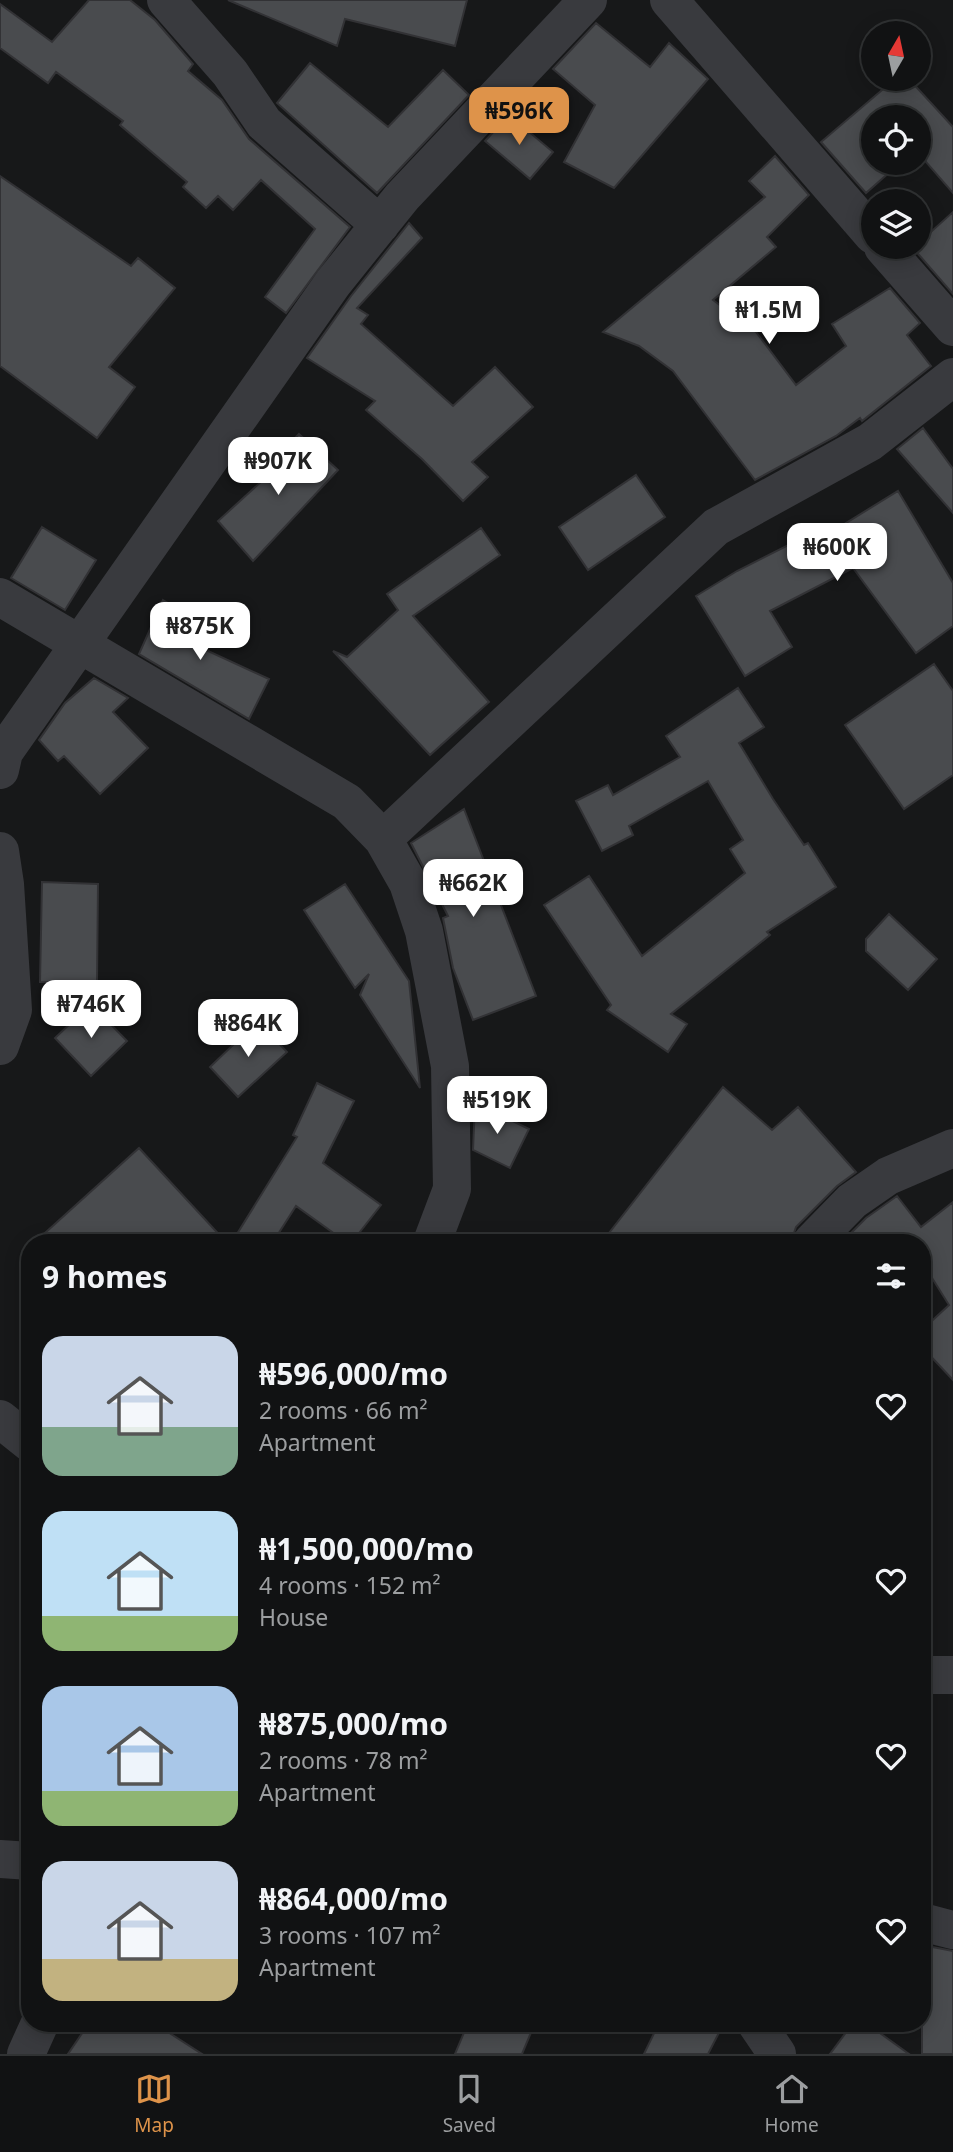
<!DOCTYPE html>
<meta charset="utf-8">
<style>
body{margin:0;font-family:"Noto Sans",sans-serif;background:#1e2021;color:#f1f3f6;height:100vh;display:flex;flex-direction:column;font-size:26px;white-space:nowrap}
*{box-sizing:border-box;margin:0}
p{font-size:23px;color:#9c9ea0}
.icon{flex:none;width:38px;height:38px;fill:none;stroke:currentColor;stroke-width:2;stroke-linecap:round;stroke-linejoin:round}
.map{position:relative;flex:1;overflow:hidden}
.details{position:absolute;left:21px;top:1234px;width:910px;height:798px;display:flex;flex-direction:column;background:#111213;border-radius:28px;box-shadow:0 4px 18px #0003,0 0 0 2px #303233}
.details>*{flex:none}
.needle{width:46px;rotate:9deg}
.controls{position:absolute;left:861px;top:21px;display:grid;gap:14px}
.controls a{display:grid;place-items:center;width:70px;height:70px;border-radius:50%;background:#111213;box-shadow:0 4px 18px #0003,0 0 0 2px #303233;font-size:35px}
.price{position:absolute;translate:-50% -60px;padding:0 16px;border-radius:14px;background:#fff;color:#222;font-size:23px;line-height:46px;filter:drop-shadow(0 2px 4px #0008)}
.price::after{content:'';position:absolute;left:50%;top:42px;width:21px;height:16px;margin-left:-10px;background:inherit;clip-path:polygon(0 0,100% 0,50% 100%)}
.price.selected{background:#de934a;color:#111}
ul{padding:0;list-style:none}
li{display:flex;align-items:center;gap:21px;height:175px;padding:0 21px}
li span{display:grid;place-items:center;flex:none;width:196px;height:140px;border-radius:21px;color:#555}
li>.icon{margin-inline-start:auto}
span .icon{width:84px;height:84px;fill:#fffc;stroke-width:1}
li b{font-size:30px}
h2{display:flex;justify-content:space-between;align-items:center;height:84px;padding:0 21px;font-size:30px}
.dock{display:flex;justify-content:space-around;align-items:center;height:98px;border-top:2px solid #303233;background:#111213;font-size:19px;color:#9c9ea0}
.dock a{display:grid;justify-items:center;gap:4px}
.dock .selected{color:#de934a}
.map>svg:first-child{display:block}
.building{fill:#494b4e;stroke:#323235;stroke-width:2}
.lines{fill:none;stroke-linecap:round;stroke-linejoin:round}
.minor{stroke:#393a3e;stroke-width:38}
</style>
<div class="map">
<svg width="953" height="2054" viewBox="0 0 953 2054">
<rect width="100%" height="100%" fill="#171819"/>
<path class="building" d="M 89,0 L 130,0 L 155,20 L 193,64 L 188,71 L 222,100 L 249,139 L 350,227 L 286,313 L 265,297 L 315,229 L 261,180 L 233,210 L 218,196 L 206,208 L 183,187 L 187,182 L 120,125 L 123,121 L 56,72 L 48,83 L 0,48 L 0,4 L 52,42 Z
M 228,0 L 467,0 L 455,46 L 345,19 L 337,46 Z
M 596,23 L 650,67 L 669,43 L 708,79 L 614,188 L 564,162 L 595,105 L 553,69 Z
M 310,63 L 388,127 L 443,70 L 469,95 L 377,193 L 277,103 Z
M 895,79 L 909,79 L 953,127 L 953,193 L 919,154 L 919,117 L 873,117 L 873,163 L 900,163 L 866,193 L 821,142 Z
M 509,115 L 553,152 L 530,179 L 485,141 Z
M 775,156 L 809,195 L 767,237 L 776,247 L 713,300 L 756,332 L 796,385 L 846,346 L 832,324 L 890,288 L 920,323 L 907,335 L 931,366 L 862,421 L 860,418 L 836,436 L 755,480 L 673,371 L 639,346 L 603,332 L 765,197 L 749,181 Z
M 0,176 L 131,266 L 138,258 L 175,288 L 109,367 L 135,387 L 97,438 L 0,366 Z
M 953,212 L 953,294 L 913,248 Z
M 409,223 L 422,238 L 357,308 L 368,315 L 361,324 L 453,406 L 495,367 L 533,407 L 472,462 L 488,477 L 463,501 L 422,459 L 366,410 L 375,401 L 307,358 L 351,296 Z
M 923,428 L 953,469 L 953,513 L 897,449 Z
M 299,434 L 338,470 L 253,561 L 218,521 L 273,471 L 268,466 Z
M 636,475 L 665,517 L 588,570 L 559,527 Z
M 898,491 L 953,583 L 953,626 L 916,653 L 853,568 L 770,611 L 792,647 L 745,676 L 696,596 L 737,571 L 824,527 L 828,534 Z
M 42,527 L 96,560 L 65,610 L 11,578 Z
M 481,528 L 500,555 L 413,616 L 489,702 L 430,755 L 333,651 L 347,657 L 398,610 L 387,594 Z
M 163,600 L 204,625 L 195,645 L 269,679 L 249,719 L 139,654 Z
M 934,664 L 953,691 L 953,775 L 904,809 L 845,725 Z
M 94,678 L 128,698 L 113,712 L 148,748 L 100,794 L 64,756 L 58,761 L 39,740 L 65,703 Z
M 738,688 L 764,727 L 739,743 L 773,799 L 804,845 L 808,843 L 836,887 L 767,932 L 770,935 L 671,1014 L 687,1024 L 668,1052 L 607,1010 L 611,1005 L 544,905 L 589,876 L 642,956 L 745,873 L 730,849 L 743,840 L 708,781 L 629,826 L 633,835 L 602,851 L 576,801 L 608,785 L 613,795 L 680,757 L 666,736 Z
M 464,809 L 536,996 L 473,1020 L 453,968 L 443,918 L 448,916 L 411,843 Z
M 42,882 L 98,884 L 97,983 L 40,982 Z
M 345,884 L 409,981 L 420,1088 L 360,995 L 369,974 L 355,988 L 304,910 Z
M 889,914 L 937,959 L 908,990 L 866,951 L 866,939 Z
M 91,1004 L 127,1041 L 91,1076 L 55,1038 Z
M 258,1021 L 287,1052 L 238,1097 L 210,1067 Z
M 317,1083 L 354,1101 L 323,1163 L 381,1205 L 352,1242 L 346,1242 L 296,1206 L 273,1242 L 232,1242 L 297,1137 L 293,1135 Z
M 723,1087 L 772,1130 L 798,1107 L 856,1172 L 837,1186 L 796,1227 L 791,1242 L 602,1242 Z
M 475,1103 L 529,1129 L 510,1168 L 473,1150 Z
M 139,1148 L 226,1242 L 35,1242 Z
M 897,1196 L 921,1227 L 953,1202 L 953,1380 L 922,1347 L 922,1330 L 949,1305 L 922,1262 L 922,1242 L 842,1242 L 866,1218 Z
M 922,1945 L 953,1951 L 953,2054 L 922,2054 Z
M 89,2023 L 154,2023 L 202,2054 L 68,2054 Z
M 468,2023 L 535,2023 L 522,2054 L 455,2054 Z
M 659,2023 L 724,2023 L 708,2054 L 644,2054 Z
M 853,2023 L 866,2023 L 909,2054 L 830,2054 Z"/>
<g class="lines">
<path class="minor" d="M 166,0 L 230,73 L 264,123 L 380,225
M 669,0 L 873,235
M 883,247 L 953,327
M 0,597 L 347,802 L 383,839 L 408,883 L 424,931 L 450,1066 L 452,1189 L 432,1242
M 0,770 L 4,752 L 333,283 L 402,197 L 588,0
M 383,839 L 716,527 L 870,442 L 953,377
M 0,851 L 5,884 L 13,1010 L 0,1046
M 812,1242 L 852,1201 L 888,1176 L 953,1148
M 0,1419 L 30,1443
M 922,1675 L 953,1675
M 0,1859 L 30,1861
M 922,1922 L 953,1930
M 756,2023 L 777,2054
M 26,2054 L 40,2023"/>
</g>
</svg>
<div class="controls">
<a><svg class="needle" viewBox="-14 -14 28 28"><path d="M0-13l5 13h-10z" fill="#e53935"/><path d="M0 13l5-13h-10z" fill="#9c9ea0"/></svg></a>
<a><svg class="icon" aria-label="locate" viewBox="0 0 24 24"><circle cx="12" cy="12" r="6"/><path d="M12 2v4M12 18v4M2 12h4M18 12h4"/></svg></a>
<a><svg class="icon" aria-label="layers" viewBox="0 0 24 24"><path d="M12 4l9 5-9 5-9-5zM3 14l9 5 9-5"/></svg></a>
</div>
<b class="price selected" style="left:519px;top:147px">₦596K</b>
<b class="price" style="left:769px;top:346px">₦1.5M</b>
<b class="price" style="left:278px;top:497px">₦907K</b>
<b class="price" style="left:837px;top:583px">₦600K</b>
<b class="price" style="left:200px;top:662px">₦875K</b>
<b class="price" style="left:473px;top:919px">₦662K</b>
<b class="price" style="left:91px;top:1040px">₦746K</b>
<b class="price" style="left:248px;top:1059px">₦864K</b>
<b class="price" style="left:497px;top:1136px">₦519K</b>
<section class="details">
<h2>9 homes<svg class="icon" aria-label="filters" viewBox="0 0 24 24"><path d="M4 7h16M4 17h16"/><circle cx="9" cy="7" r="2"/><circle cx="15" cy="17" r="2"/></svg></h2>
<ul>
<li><span style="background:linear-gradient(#c9d6e8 65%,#7fa58c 0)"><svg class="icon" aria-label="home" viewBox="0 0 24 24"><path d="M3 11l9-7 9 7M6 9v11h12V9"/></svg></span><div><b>₦596,000/mo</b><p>2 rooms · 66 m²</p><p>Apartment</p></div><svg class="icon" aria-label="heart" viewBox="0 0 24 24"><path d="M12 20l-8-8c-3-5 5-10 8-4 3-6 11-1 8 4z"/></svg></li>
<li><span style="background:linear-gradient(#bfe0f5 75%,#8fb573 0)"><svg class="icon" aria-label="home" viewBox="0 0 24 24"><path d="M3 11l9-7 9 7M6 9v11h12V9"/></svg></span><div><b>₦1,500,000/mo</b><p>4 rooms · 152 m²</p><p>House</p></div><svg class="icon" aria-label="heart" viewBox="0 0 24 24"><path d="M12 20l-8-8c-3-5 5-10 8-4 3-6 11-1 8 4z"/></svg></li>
<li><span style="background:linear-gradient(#a9c7e8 75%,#8fb573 0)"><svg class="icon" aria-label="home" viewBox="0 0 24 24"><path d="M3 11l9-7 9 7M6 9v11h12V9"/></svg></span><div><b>₦875,000/mo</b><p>2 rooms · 78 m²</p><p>Apartment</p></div><svg class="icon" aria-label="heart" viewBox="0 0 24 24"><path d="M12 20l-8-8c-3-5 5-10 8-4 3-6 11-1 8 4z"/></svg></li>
<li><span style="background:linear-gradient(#c9d6e8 70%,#c2b280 0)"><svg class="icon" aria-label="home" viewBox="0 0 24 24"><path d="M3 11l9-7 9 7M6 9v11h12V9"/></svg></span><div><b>₦864,000/mo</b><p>3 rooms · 107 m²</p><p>Apartment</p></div><svg class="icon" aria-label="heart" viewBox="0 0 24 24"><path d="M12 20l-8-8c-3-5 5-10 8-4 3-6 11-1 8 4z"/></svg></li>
</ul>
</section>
</div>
<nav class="dock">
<a class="selected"><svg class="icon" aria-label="map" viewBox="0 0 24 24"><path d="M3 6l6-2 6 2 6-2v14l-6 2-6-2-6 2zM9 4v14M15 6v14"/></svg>Map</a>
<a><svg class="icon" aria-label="saved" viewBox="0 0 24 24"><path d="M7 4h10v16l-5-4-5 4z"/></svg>Saved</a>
<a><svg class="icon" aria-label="home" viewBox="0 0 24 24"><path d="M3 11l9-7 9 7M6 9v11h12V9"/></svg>Home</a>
</nav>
